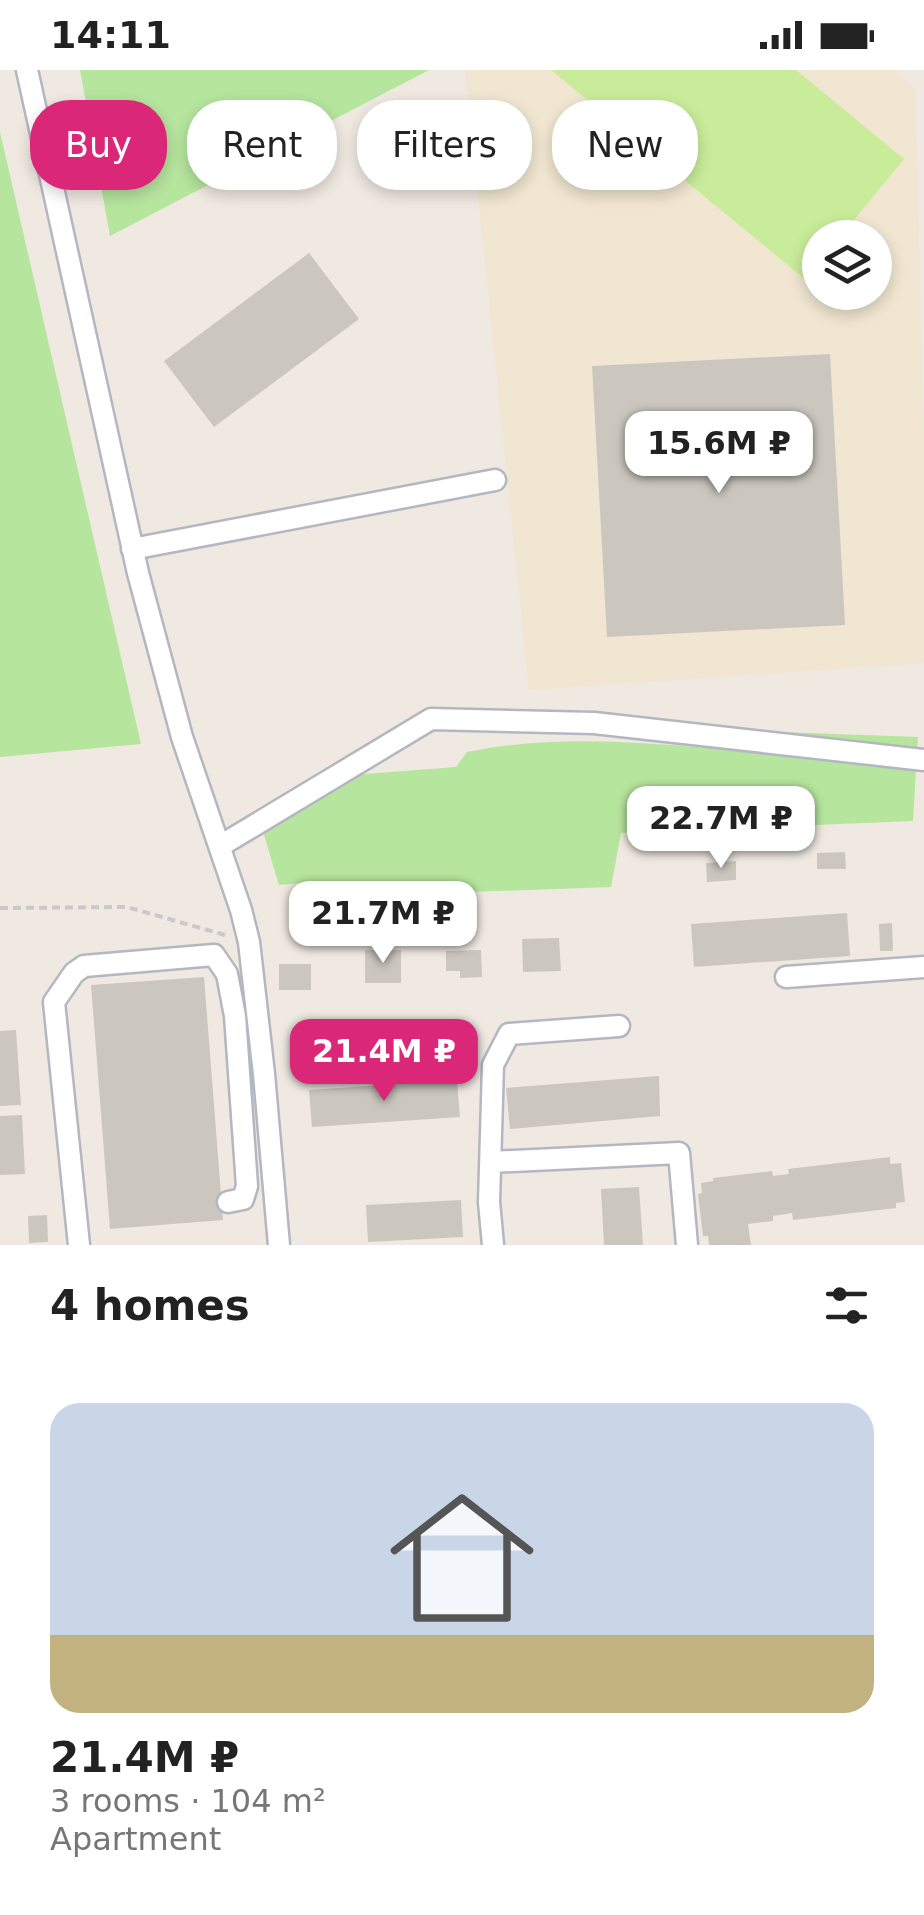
<!DOCTYPE html>
<meta charset="utf-8">
<style>
body{margin:0;font-family:"DejaVu Sans",sans-serif;background:#f2f2f2;color:#222;height:100vh;display:flex;flex-direction:column;font-size:38px;white-space:nowrap}
*{box-sizing:border-box;margin:0}
p{font-size:32px;color:#767676}
.icon{flex:none;width:55px;height:55px;fill:none;stroke:currentColor;stroke-width:2;stroke-linecap:round;stroke-linejoin:round}
.map{position:relative;height:1175px;overflow:hidden}
.details{display:flex;flex-direction:column;background:#fff;flex:1}
.details>*{flex:none}
.hud{position:absolute;left:30px;top:30px;width:865px;height:90px;display:flex;gap:20px}
.tools{position:absolute;left:802px;top:150px;display:grid;gap:20px}
.tools a{display:grid;place-items:center;width:90px;height:90px;border-radius:50%;background:#fff;box-shadow:0 5px 15px #0003;font-size:50px}
.price{position:absolute;translate:-50% -85px;padding:0 22px;border-radius:20px;background:#fff;color:#222;font-size:32px;line-height:65px;filter:drop-shadow(0 2px 5px #0008)}
.price::after{content:'';position:absolute;left:50%;top:60px;width:30px;height:22px;margin-left:-15px;background:inherit;clip-path:polygon(0 0,100% 0,50% 100%)}
.price.active{background:#db2777;color:#fff}
ul{padding:0;list-style:none}
li{display:grid;align-content:center;gap:20px;height:530px;padding:0 50px}
li span{display:grid;place-items:center;height:310px;border-radius:30px;color:#555}
li>.icon{margin-inline-start:auto}
span .icon{width:180px;height:180px;fill:#fffc;stroke-width:1}
li b{font-size:42px}
h2{display:flex;justify-content:space-between;align-items:center;height:120px;padding:0 50px;font-size:42px}
.tag{padding:0 35px;border-radius:40px;background:#fff;box-shadow:0 5px 15px #0003;font-size:35px;line-height:90px}
.tag.active{background:#db2777;color:#fff}
.status{display:flex;justify-content:space-between;align-items:center;height:70px;padding:0 50px;background:#fff;direction:ltr}
.status svg{height:28px;fill:currentColor}
.map>svg:first-child{display:block}
.education{fill:#f0e6d1;fill-rule:evenodd}
.green{fill:#b6e59e}
.pitch{fill:#c9ec9a}
.building{fill:#cbc7bf}
.lines{fill:none;stroke-linecap:round;stroke-linejoin:round}
.minor-casing{stroke:#b4b7c1;stroke-width:25}
.path{stroke:#c9c9c9;stroke-width:4;stroke-dasharray:8 5;stroke-linecap:butt}
.minor{stroke:#fff;stroke-width:20}
</style>
<div class="status"><b>14:11</b><svg viewBox="0 0 49 12"><path d="M0 12V9h3v3zM5 12V6h3v6zM10 12V3h3v9zM15 12V0h3v12zM26 1h20v11H26zM47 4h2v5h-2z"/></svg></div>
<div class="map">
<svg width="924" height="1175" viewBox="0 0 924 1175">
<rect width="100%" height="100%" fill="#efe9e1"/>
<path class="education" d="M 465,0 L 894,0 L 915,18 L 924,364 L 924,593 L 529,620 ZM 820,168 L 875,168 L 875,222 L 820,222 Z"/>
<path class="green" d="M 80,0 L 429,0 L 110,166 Z
M 0,62 L 141,674 L 0,687 Z
M 704,659 L 918,667 L 913,751 L 621,763 L 611,817 L 328,827 L 324,811 L 279,815 L 262,758 L 313,708 L 456,697 L 467,682 C 544,666 626,671 705,678 Z"/>
<path class="pitch" d="M 551,0 L 796,0 L 904,89 L 840,167 L 820,168 L 820,192 L 806,210 Z"/>
<path class="building" d="M 309,183 L 359,249 L 214,357 L 164,291 Z
M 830,284 L 845,555 L 607,567 L 592,296 Z
M 845,782 L 846,799 L 817,799 L 817,783 Z
M 736,791 L 736,810 L 707,812 L 706,793 Z
M 847,843 L 850,886 L 694,897 L 691,854 Z
M 892,853 L 893,881 L 880,881 L 879,854 Z
M 559,868 L 561,901 L 523,902 L 522,869 Z
M 365,880 L 401,880 L 401,913 L 365,913 Z
M 481,880 L 482,907 L 460,908 L 460,901 L 446,901 L 446,881 Z
M 279,894 L 311,894 L 311,920 L 279,920 Z
M 204,907 L 223,1150 L 110,1159 L 91,915 Z
M 16,960 L 21,1035 L 0,1036 L 0,961 Z
M 659,1006 L 660,1046 L 510,1059 L 506,1018 Z
M 457,1010 L 460,1047 L 312,1057 L 309,1020 Z
M 22,1045 L 25,1104 L 0,1105 L 0,1046 Z
M 890,1087 L 890,1094 L 901,1093 L 905,1132 L 896,1133 L 896,1138 L 793,1150 L 792,1143 L 773,1146 L 773,1151 L 748,1154 L 751,1175 L 709,1175 L 708,1166 L 703,1166 L 698,1124 L 702,1123 L 701,1113 L 713,1111 L 713,1108 L 772,1101 L 773,1106 L 789,1104 L 788,1099 Z
M 639,1117 L 643,1175 L 604,1175 L 601,1119 Z
M 461,1130 L 463,1167 L 368,1172 L 366,1135 Z
M 47,1145 L 48,1172 L 29,1173 L 28,1146 Z"/>
<g class="lines">
<defs>
<path id="minor" d="M 27,0 L 138,503 L 182,667 L 241,840 L 249,872 L 264,1004 L 279,1175
M 132,479 L 495,410
M 220,776 L 431,649 L 594,653 L 924,690
M 786,907 L 924,897
M 491,1092 L 679,1083 L 687,1175
M 79,1175 L 54,932 L 74,903 L 84,896 L 214,885 L 227,904 L 235,946 L 247,1116 L 243,1129 L 228,1132
M 493,1175 L 489,1132 L 493,995 L 509,964 L 619,956"/>
</defs>
<use href="#minor" class="minor-casing"/>
<path class="path" d="M 0,838 L 127,837 L 225,865"/>
<use href="#minor" class="minor"/>
</g>
</svg>
<div class="tools">
<a><svg class="icon" aria-label="layers" viewBox="0 0 24 24"><path d="M12 4l9 5-9 5-9-5zM3 14l9 5 9-5"/></svg></a>
</div>
<b class="price" style="left:719px;top:426px">15.6M ₽</b>
<b class="price" style="left:721px;top:801px">22.7M ₽</b>
<b class="price" style="left:383px;top:896px">21.7M ₽</b>
<b class="price active" style="left:384px;top:1034px">21.4M ₽</b>
<div class="hud">
<a class="tag active">Buy</a>
<a class="tag">Rent</a>
<a class="tag">Filters</a>
<a class="tag">New</a>
</div>
</div>
<section class="details">
<h2>4 homes<svg class="icon" aria-label="filters" viewBox="0 0 24 24"><path d="M4 7h16M4 17h16"/><circle cx="9" cy="7" r="2"/><circle cx="15" cy="17" r="2"/></svg></h2>
<ul>
<li><span style="background:linear-gradient(#c9d6e8 75%,#c2b280 0)"><svg class="icon" aria-label="home" viewBox="0 0 24 24"><path d="M3 11l9-7 9 7M6 9v11h12V9"/></svg></span><div><b>21.4M ₽</b><p>3 rooms · 104 m²</p><p>Apartment</p></div></li>
</ul>
</section>
